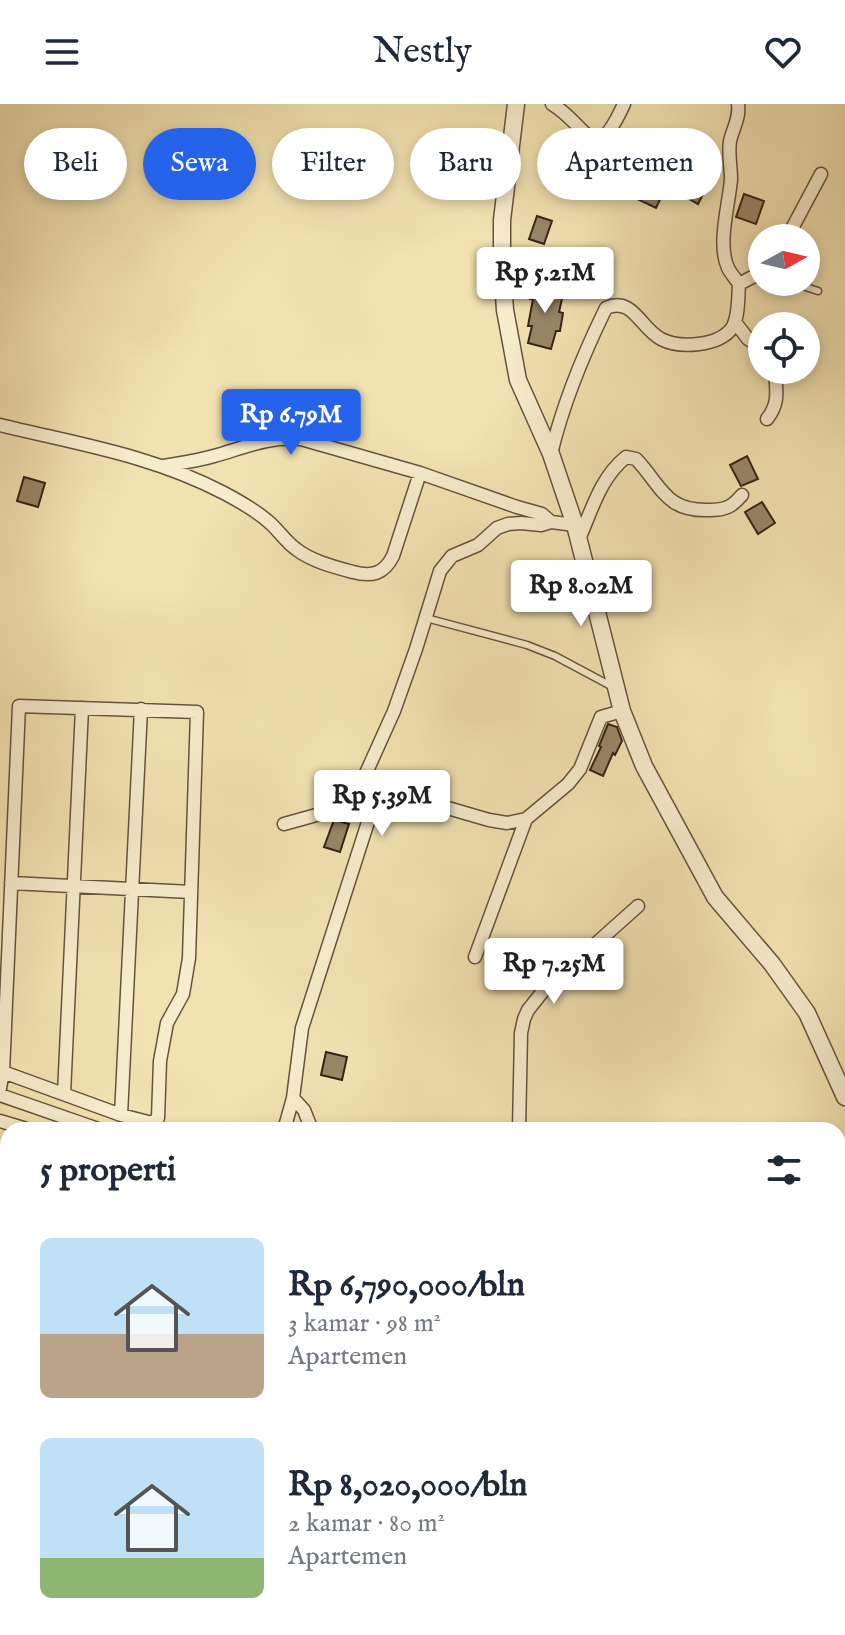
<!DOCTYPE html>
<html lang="id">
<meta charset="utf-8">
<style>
body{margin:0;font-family:"IM FELL English",serif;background:#f2f2f3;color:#1f2937;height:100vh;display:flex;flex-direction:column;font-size:30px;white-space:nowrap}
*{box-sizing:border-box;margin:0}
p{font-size:26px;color:#747a83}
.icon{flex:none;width:44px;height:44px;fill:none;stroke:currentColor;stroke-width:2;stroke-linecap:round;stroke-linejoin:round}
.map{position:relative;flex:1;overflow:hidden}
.details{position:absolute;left:0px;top:1018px;width:846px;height:514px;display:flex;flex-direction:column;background:#fff;border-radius:24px 24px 0 0;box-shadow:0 4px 12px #0003}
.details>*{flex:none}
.hud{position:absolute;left:24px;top:24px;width:798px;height:72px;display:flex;gap:16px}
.needle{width:52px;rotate:82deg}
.buttons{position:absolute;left:748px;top:120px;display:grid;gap:16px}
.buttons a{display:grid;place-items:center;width:72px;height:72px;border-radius:50%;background:#fff;box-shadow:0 4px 12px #0003;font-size:40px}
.price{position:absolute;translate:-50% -68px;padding:0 18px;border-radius:8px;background:#fff;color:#222;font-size:26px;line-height:52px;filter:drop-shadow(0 2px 4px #0008)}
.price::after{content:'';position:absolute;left:50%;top:48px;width:24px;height:18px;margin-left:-12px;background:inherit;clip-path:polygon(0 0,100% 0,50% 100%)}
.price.on{background:#2563eb;color:#fff}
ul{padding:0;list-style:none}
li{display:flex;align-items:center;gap:24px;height:200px;padding:0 40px}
li span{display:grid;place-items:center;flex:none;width:224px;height:160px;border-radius:12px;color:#555}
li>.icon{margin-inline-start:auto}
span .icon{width:96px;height:96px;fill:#fffc;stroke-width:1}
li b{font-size:34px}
h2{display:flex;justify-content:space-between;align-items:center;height:96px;padding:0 40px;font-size:34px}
.pill{padding:0 28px;border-radius:36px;background:#fff;box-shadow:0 4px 12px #0003;font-size:28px;line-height:72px}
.pill.on{background:#2563eb;color:#fff}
header{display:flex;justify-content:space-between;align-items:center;height:104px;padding:0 40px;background:#fff;font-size:36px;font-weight:600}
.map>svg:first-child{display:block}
.building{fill:#988667;stroke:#372316;stroke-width:2}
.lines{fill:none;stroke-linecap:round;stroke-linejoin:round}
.service-casing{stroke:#66533d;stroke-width:9}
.minor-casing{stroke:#66533d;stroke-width:15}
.tertiary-casing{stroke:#66533d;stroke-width:19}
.trunk-casing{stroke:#372316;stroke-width:23}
.service{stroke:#f7eccc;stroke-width:6}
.minor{stroke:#f7eccc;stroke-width:12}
.tertiary{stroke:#f7eccc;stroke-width:16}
.trunk{stroke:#f2e2b1;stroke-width:20}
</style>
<header><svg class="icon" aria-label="menu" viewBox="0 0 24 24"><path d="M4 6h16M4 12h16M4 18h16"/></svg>Nestly<svg class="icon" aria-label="heart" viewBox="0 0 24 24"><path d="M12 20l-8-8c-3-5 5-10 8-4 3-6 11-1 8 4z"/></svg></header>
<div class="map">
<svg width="845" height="1531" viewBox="0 0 845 1531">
<rect width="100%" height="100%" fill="#f2e2b1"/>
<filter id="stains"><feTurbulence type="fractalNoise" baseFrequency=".0025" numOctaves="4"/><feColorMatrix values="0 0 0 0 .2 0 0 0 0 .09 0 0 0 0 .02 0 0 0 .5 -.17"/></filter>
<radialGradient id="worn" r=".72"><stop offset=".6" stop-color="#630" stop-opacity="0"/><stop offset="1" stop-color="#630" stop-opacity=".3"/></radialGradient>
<path class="building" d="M 690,69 L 708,80 L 698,100 L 679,89 Z
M 642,74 L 665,85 L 656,104 L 633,93 Z
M 744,90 L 764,97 L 756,120 L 736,113 Z
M 537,112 L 552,117 L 544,140 L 529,135 Z
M 534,178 L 564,186 L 559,208 L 563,209 L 560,227 L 556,227 L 551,245 L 528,239 L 532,222 L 528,222 L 533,195 L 530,195 Z
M 747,352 L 758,375 L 741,382 L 730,361 Z
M 24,373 L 45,379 L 38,403 L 17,397 Z
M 762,398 L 775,419 L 758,430 L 745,408 Z
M 608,620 L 617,623 L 622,637 L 615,651 L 613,649 L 603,672 L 590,666 L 601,643 L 599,642 Z
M 334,716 L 349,720 L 340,748 L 324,743 Z
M 326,948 L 347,953 L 342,976 L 321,971 Z"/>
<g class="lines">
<defs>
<path id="service" d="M 790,178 L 818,187
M 426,514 L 527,541 L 555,552 L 613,583
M 0,1375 L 8,1374
M 0,1400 L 8,1427
M 683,1524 L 687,1531
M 801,1524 L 816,1531"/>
<path id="minor" d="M 552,0 C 590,23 593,67 624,0
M 787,134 L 821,70
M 739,180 L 762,168
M 735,218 L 748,235 L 762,243
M 767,315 C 780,299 776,286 775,266
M 0,321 C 78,340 151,351 224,389 C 239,397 257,407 270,419 C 279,427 286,438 296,445 C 311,457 334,463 353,468 C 372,473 384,470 393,452 L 420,369 L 517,403 L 542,410 L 551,418 L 575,421
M 551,350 C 563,299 583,251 606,204 C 633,192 640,224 661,235 C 680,245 719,242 732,224 C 739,213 738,193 739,180 C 736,175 731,170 728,164 C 717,140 729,101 731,75 C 731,63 728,50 730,37 C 733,24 740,14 738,0
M 163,362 C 180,359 197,357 214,352 C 243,344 269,332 301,335 L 420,369
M 579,435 C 592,406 600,374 626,353 L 636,355 C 662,382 665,408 710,406 C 725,406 732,403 742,391
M 284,720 L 345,703 L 353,698 L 394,607 L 416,545 L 440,467 L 452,452 L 478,441 L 497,424 L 508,420 L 521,419 L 541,421 L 551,418
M 11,779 L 191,788
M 475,853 L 526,715
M 0,984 L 3,968 L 19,602 L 197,608 L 189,854 L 183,890 L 167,919 L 160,957 L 158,1014 L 152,1019 L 121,1011 L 3,968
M 64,990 L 82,604
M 0,991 L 101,1026
M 293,994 L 304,1006 L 312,1026
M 121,1011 L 141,605
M 0,1017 L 30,1026
M 284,1026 L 293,994 L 302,924 L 368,718 L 375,709 L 384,705 L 434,700 L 489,716 L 507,719 L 526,715 L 568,680 L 580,665 L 601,613 L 622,607
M 519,1026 L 521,929 L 524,915 L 528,906 L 544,886 L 638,802
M 193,1524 L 213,1531
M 261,1524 L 282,1531
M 53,1531 L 54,1529
M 228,1531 L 230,1524
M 476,1531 L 476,1524
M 501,1531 L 502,1524"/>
<path id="tertiary" d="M 516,0 L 502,116 L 502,162 L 505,206 L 518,276 L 551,350 L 575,421 L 622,607 L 644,662 L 715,793 L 772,860 L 807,909 L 845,993"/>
<path id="trunk" d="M 838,1228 L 845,1208
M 838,1295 L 845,1276
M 754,1531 L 754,1524
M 774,1531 L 775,1524"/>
</defs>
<use href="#service" class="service-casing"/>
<use href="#minor" class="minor-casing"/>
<use href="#tertiary" class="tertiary-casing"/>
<use href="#trunk" class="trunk-casing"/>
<use href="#service" class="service"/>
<use href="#minor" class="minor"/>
<use href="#tertiary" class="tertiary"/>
<use href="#trunk" class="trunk"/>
</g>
<rect width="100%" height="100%" filter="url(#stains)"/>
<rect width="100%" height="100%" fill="url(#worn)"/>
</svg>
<div class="buttons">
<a><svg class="needle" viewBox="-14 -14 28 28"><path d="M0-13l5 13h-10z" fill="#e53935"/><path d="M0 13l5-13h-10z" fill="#747a83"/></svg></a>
<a><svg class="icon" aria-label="locate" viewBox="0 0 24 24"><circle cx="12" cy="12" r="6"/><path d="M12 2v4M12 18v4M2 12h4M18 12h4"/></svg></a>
</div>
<b class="price" style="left:545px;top:211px">Rp 5.21M</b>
<b class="price on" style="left:291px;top:353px">Rp 6.79M</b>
<b class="price" style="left:581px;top:524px">Rp 8.02M</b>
<b class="price" style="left:382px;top:734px">Rp 5.39M</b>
<b class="price" style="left:554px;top:902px">Rp 7.25M</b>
<div class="hud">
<a class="pill">Beli</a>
<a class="pill on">Sewa</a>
<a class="pill">Filter</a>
<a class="pill">Baru</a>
<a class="pill">Apartemen</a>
</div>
<section class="details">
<h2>5 properti<svg class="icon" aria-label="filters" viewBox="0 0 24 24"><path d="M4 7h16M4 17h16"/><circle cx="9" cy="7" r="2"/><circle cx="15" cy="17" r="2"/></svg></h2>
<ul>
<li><span style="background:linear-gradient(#bfe0f5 60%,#b9a48a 0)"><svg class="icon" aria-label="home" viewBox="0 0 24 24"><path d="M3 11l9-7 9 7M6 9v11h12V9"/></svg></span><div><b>Rp 6,790,000/bln</b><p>3 kamar · 98 m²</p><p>Apartemen</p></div></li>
<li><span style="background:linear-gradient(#bfe0f5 75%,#8fb573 0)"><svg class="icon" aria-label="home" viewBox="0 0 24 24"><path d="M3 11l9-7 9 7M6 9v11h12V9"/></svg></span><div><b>Rp 8,020,000/bln</b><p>2 kamar · 80 m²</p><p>Apartemen</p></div></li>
</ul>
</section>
</div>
